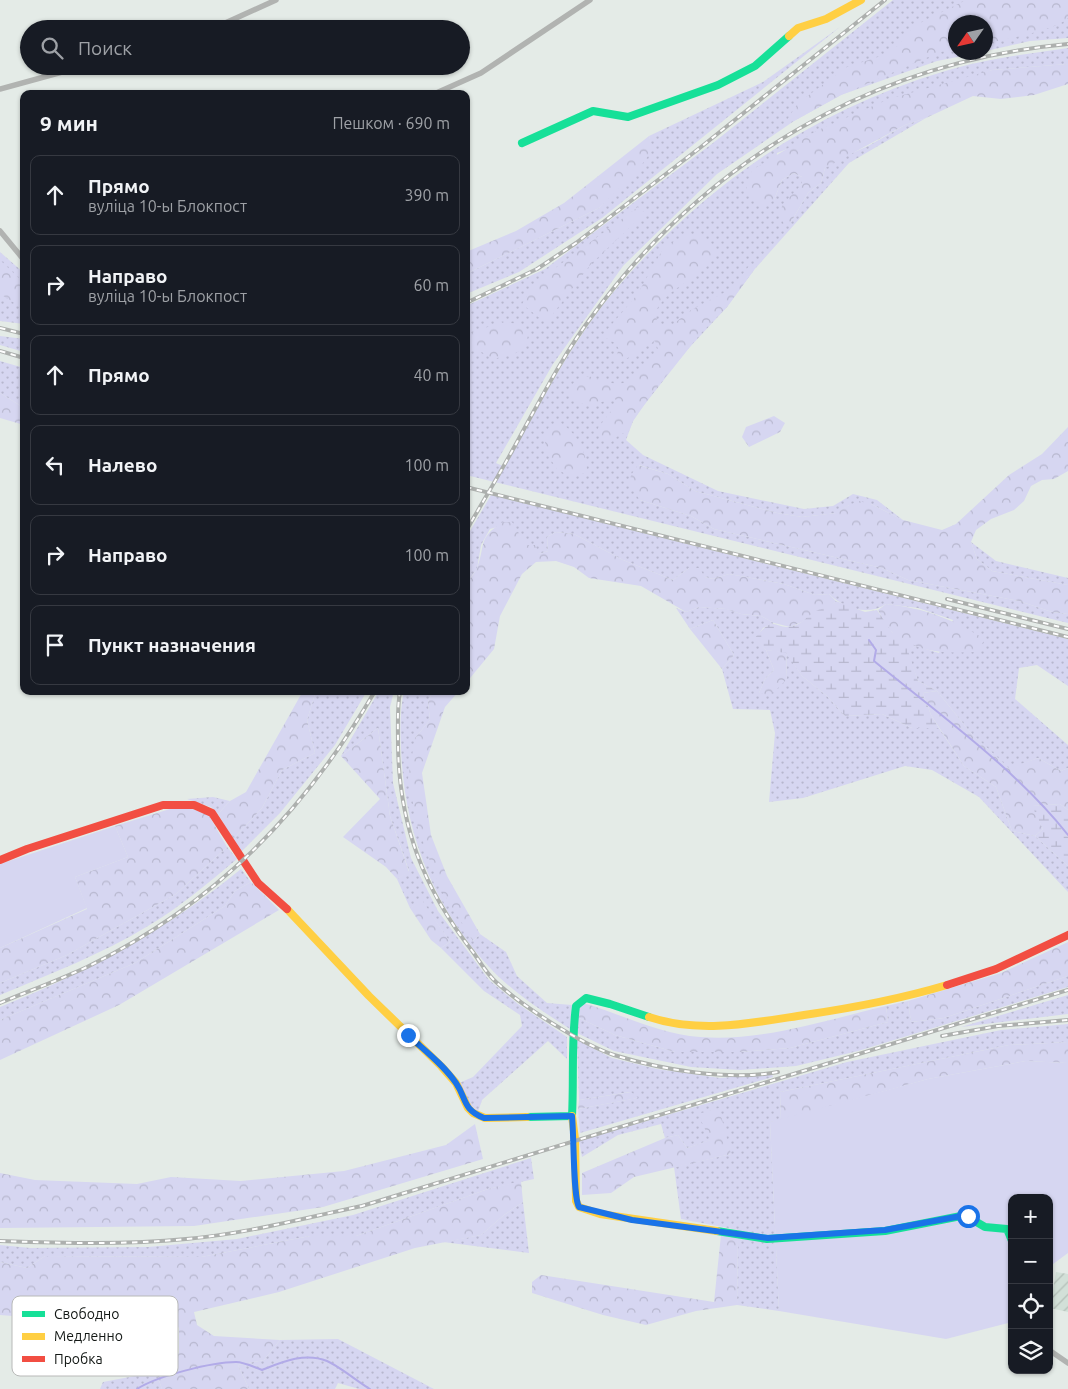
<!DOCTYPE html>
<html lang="ru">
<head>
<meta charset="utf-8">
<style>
  body { margin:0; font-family:Ubuntu,sans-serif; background:#242831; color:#f1f3f6 }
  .controls { position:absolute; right:15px; bottom:15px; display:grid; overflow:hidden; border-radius:10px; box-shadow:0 1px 4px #0004 }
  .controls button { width:45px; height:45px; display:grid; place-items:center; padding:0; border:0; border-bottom:1px solid #363941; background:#171b24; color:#f1f3f6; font:25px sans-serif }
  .compass { position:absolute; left:948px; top:15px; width:45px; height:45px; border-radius:50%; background:#171b24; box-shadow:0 1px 4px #0004; rotate:236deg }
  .stop { position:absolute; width:15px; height:15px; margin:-11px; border:4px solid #1a73e8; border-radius:50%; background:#fff }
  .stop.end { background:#1a73e8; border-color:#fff; box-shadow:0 1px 5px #0008 }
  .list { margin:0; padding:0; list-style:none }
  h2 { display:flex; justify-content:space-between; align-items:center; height:65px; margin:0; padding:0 20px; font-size:21px }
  h2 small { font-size:16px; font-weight:400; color:#9ea1a6 }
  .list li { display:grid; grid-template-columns:32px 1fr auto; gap:15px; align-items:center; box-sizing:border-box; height:80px; margin:0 10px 10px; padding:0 10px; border:1px solid #363941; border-radius:10px }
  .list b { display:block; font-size:19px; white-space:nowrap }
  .list p { margin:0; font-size:16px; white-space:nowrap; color:#9ea1a6 }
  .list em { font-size:16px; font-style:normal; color:#9ea1a6 }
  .icon { flex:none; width:28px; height:28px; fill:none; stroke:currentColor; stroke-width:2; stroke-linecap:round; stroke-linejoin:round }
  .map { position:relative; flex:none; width:1068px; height:1389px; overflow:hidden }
  .search { position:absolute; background:#171b24; box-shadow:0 1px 4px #0004; left:20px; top:20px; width:450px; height:55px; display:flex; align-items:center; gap:12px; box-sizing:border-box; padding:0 18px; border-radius:28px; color:#9ea1a6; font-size:19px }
  .panel { position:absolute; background:#171b24; box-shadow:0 1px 4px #0004; left:20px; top:90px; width:450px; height:605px; border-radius:10px }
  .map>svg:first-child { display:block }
</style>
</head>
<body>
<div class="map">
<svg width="1068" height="1389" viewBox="0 0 1068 1389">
  <defs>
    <pattern id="industrial-furrows" width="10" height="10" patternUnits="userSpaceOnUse" patternTransform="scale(1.25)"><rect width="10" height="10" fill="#d2e0d8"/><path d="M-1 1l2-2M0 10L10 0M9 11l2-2" fill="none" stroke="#b3bfb8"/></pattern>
    <pattern id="grass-dots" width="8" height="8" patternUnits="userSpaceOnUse" patternTransform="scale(1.25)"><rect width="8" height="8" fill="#d6d6f1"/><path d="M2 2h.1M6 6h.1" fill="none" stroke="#b7b7ce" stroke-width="1.8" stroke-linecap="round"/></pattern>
    <pattern id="forest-crowns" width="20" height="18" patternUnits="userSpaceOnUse" patternTransform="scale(1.25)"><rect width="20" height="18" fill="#d6d6f1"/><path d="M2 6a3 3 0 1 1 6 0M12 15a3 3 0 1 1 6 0" fill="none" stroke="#b7b7ce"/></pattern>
    <pattern id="wetland-marsh" width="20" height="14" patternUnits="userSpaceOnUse" patternTransform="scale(1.25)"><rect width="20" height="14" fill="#d6d6f1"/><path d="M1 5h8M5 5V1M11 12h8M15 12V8" fill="none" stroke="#b7b7ce"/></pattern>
  </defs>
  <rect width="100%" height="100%" fill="#e4ebe7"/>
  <path fill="url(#industrial-furrows)" d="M1056,1272L1068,1274V1312L1050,1308Z"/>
  <g fill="url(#grass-dots)">
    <path d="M893,0H1068V38L1030,41L986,51V22H956V52L978,53L937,61L841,95L794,121L717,174L623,266L553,364L496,463L505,467C538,408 569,346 612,294C700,188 810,112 942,72C983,59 1026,54 1068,48V64L992,70L777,153L774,200L782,180L794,173L802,177V184L794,194L791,222L808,193L821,183L825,168L832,162L868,146L905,125L926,118L849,163L754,270L727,307L689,348L641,409L633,421L626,440L643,455L718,491L804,509L833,506L853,494L877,500L903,520L871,504L849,505L837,513L802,517L777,513L695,491L668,474L639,465L640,500L691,516L714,529L882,568L908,580L1019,601L1052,612L1068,614V623L466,475V306L545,269L713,143Z"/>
    <path d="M840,27L602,218L519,272L466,294V274L599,208L652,149L649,136L763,82Z"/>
    <path d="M0,252L24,273V324L0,321Z"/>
    <path d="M0,336L24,339V352L0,345Z"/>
    <path d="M0,361L24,368V408L0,393Z"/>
    <path d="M491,495L1068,639V686L1037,665L1019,668L1015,699L1068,745V768L1061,771L1038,758L1009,769L970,732L937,691L918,681L907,651L916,646L939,653L953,620L918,608L886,604C869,616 844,609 829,594L815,595L784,584L729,574L713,579L705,577L689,568L673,580L623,560L574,534L556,532L547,537L548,551L539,554L526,546L512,523L490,529L481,545L477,569L468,581L466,589V538Z"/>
    <path d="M971,542L996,561L1068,578V585L992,571L977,559Z"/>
    <path d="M699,607L727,609L741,614L761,616L774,623L763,628L756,638L766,650L774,670L765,679L759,693L787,679L786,652L802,676L827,696L845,716L882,714L912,728H939L964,766L996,787L1012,831L1035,836L1068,866V892L979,797L932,770L905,766L803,798L769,802L775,733L770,710L733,709L722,669L734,655L713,620L690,629L676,608L686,612Z"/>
    <path d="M316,691H367L335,745L280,813L241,852L233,839L262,808L282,770L315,753L307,720Z"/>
    <path d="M379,691H394L390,707L393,783L411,858L438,911L489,980L518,1004L567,1037V1059L548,1041L482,1100L478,1112L467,1102L459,1083L473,1077L522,1026L520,1015L484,991L441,948L450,942L422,901L410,908L397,879L409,871L390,816L378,728L341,756Z"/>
    <path d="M404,691H433L428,702L430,720L415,738L418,828L473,941L480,934L506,952L517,976L547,1003L572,1005L570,1029C542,1011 514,993 491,969C433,907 404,832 401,748C400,728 400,711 404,691Z"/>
    <path d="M213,797L230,801L218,814L211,807L187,799Z"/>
    <path d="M227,847L237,859C208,883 180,907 148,926C102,954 50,974 0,995V983L67,955L176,894Z"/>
    <path d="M241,869L251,882L235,891L225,906L135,963L0,1020V1007C88,972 168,929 241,869Z"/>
    <path d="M1068,976V987L858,1051L796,1066L740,1070L691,1067L614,1051L577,1033V1017L615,1035L675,1052H740L790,1048L888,1022L886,1006L908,1001L911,1022L944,1018Z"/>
    <path d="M1068,995V1014L961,1027Z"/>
    <path d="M1068,1024V1042L1009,1045L780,1092L781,1120L770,1122L779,1311L737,1305L738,1230L681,1219L674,1167L731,1154L711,1140L687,1148L678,1135L665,1138L661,1124L618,1135L582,1157L579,1141L847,1062L1001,1030Z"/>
    <path d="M577,1040L612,1058L657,1069L720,1078L772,1074L773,1077L580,1133L578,1109L637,1098L630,1092L579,1100Z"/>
    <path d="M531,1158L534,1179L488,1189L356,1236H310L201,1257L45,1256L27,1268L0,1262V1245L30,1248L148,1247L237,1239L353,1215Z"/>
    <path d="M523,1202L529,1253L443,1242L481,1235L504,1215Z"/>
    <path d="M338,1339L434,1389H359L338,1383L335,1389H249L238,1365L264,1360L280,1340Z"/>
    <path d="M156,1372L162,1389H100L103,1382Z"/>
  </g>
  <g fill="url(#forest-crowns)">
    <path d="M966,0H1068V18C1056,30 1004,40 986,43V22H956L955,49L940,52L841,95L794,121L787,120L798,103L847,67L884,55L899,45L906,35L916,25Z"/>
    <path d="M1068,64V84L1034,95L1001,99L973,96L926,118L905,125L825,168L821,183L808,193L791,222L784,224L779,214L783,204L802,184V177L794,173L782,180L774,200L763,207L751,199L746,186L752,170L816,131L889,99L992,70Z"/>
    <path d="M649,136L653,149L638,170L599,208L466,274V252L516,231L564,203Z"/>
    <path d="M638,207L645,213L591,264L546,323L522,304L535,283Z"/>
    <path d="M685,236H702L713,245L715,257C698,281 664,288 655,314L659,325L671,326L691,310L731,289L749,266L754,270L727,307L702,332L654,391L633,421L629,431L619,435L610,443L599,435L598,428L618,402L614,398L592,405L576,403L568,391C585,361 601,388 623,383C638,380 649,361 658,349L655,341L618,364L615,359L619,349L615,343L606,338V331L637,295L664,247Z"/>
    <path d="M0,260L24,283V309L0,294Z"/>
    <path d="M501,322L521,324L528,334L526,347L514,354L493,359L480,351L466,348V335Z"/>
    <path d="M0,393L24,408V425L0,418Z"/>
    <path d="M774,416L785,423L780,432L749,447L742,437L746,427Z"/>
    <path d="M558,421C576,432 587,451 587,472L572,478L557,469L547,454L544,436L549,427Z"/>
    <path d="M1068,427V471L1054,479L1042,480L1031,486L1024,501L1014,510L991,519L976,530L971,542L977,559L992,571L1068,585V614L1052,612L1019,601L908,580L882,568L714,529L691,516L640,500L629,485L631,475L638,465L668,474L695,491L777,513L802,517L836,513L849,505L859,501L871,504L903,520L942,530L956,524L1009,475L1042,454Z"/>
    <path d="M503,522H512L526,545H535L539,554L548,551L547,537L556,532L574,534L623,560L673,580L689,568H699L705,577L713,579L729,574L784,584L815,595L829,594L836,601L830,608L817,611L802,622L790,627L774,623L761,616L741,614L726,609L699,607L686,612L641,586L589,578L574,567L556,561L536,562L522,574L500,616L494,649L466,683L468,581C471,577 475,573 477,568C486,545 477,538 503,522Z"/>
    <path d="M886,604C928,609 949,618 985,639L977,652C948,653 916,654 892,632C886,627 882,617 878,610Z"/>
    <path d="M713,620L734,655L722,669L690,629Z"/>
    <path d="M766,650L786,652L787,679L770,696L759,693L765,679L774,670Z"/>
    <path d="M303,691H316L307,720L315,753L282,770L262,808L233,839L218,814L230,801L246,792Z"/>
    <path d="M433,691H459L445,707L422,773L431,835L447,876L480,934L473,941L439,886L418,828L408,779L415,738L430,720L428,702Z"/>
    <path d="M937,691L970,732L1009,768L1038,758L1061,771L1068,768V810L1060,804L1033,806L1043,829L1035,836L1012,831L996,787L964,766L931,715L923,693Z"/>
    <path d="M378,728L390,816L409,872L397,879L386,867L343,837L380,799L341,756Z"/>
    <path d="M173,808L193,809L208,814L227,847L176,894L67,955L0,983V948L87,909L75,877L128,857L115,826Z"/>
    <path d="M251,882L279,910L119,1005L0,1060V1020L135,963L225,906L235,891Z"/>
    <path d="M422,900L450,942L441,948L431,940L410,908Z"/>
    <path d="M1068,942V976L944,1018L911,1022L908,1001L1001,973Z"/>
    <path d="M583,1003C621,1014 659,1034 700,1037C761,1042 826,1020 886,1006L888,1022L790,1048L740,1052H675L615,1035L577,1017V1009Z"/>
    <path d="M1068,1042V1063L1026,1061L928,1079L781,1120L780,1092L1009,1045Z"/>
    <path d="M631,1092L638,1098L578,1109L579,1100Z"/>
    <path d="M719,1108L731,1154L634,1177L611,1193L582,1195V1173L665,1138L678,1135L687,1148L710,1140L698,1114Z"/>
    <path d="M475,1124L483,1159L323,1207L194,1226L0,1228V1173L35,1180L137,1184L171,1177L241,1181L344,1171L446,1145Z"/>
    <path d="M521,1181L523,1202L504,1215L481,1235L415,1248L279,1292L194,1312L197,1325L214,1336L280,1340L264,1360L238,1365L249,1389H162L156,1372L179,1353V1328L168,1313L51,1319L0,1315V1262L27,1268L45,1256L201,1257L310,1236H356L488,1189Z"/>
    <path d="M721,1235L738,1238L737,1305L696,1311L646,1325L603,1315L532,1293V1282L541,1275L714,1302Z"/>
  </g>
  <g fill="url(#wetland-marsh)">
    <path d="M836,601L865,612L877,610L892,632L916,646L908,651L918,681L937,691L923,693L931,715L939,728H912L882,714L845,716L827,696L802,676L786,653L766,650L755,638C776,612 775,631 793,626C802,624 807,616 816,611C824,607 829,609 836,601Z"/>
    <path d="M1060,804L1068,810V866L1035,836L1043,829L1032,806Z"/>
  </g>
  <g fill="#d6d6f1">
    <path d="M115,826L128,857L75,877L87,908L0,948V864Z"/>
    <path d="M1026,1061L1068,1063V1253L1049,1267V1198H1012V1322L946,1339L779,1311L770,1122L928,1079Z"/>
  </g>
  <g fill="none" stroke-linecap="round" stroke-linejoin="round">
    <g stroke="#b2abe8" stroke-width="2">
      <path d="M869,640L876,650L874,661C939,714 1016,769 1068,835"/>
      <path d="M137,1389C157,1376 212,1362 236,1362C244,1362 254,1367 262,1370C282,1362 305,1352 327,1361C339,1366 358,1382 370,1389"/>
    </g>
    <g stroke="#b1b3b1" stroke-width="5.5">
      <path d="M212,29L276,0"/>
      <path d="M0,89L84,66"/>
      <path d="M434,94L481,73L590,0"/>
      <path d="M0,231L24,260"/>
      <path d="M1049,1350L1068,1363"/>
    </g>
    <g stroke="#16e098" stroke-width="8">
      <path d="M522,143L593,111L628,117L718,85L755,66L789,36"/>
      <path d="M527,1117L572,1116C574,1079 571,1043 576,1006L586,998L610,1004L649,1017"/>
      <path d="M717,1231L767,1239L885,1231L961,1216L968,1217L985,1227L1007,1229L1012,1241"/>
    </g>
    <g stroke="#ffcf43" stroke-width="8">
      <path d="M789,36L798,28L826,19L861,0"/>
      <path d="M287,909L369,996L441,1066L456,1083L468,1108L473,1113L485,1118L527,1117"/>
      <path d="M649,1017C700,1034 752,1023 804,1015C852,1008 900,999 947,985"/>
      <path d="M572,1116L575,1139L576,1201L579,1207L600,1214L717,1231"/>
    </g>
    <g stroke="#f24e42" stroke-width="8">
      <path d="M0,860L27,849L163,805H194L212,813L258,883L287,909"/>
      <path d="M947,985L996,969L1068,935"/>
    </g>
    <defs>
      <g id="rail">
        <path d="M466,303L537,269L576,243L701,147L885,0"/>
        <path d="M0,328L24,334"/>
        <path d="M0,351L24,358"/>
        <path d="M466,487L1068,637"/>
        <path d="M466,531C485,498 505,465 523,431C544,393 564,354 590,319C705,160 873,62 1068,44"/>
        <path d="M947,599L1068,629"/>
        <path d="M400,691C397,709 398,726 398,744C399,825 423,888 473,952C480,962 487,974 496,982C522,1006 581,1044 614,1055C663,1070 728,1081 778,1072"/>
        <path d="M0,1003C29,991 59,980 87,967C215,904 304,813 375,691"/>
        <path d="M942,1036L998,1026L1068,1020"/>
        <path d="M0,1241C61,1243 125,1245 186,1239C245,1234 304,1218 362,1206L1068,990"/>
      </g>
    </defs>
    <use href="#rail" stroke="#adb0ae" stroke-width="4"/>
    <use href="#rail" stroke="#fff" stroke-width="2" stroke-dasharray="5.5" stroke-linecap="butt"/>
  </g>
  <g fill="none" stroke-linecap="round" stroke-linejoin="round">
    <path stroke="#1a73e8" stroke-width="6" d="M408,1035C424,1050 443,1064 456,1083C467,1099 462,1109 484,1118L572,1116C574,1135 573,1197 579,1207L632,1220L768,1238L885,1230L961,1216H968"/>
  </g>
  <rect x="12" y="1296" width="166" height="80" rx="8" fill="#fff" stroke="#b8b9b8" stroke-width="1"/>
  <rect x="22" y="1311" width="23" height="6" fill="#16e098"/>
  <rect x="22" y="1333" width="23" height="7" fill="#ffcf43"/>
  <rect x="22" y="1356" width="23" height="6" fill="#f24e42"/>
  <g font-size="14" fill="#121714">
    <text x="54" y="1319">Свободно</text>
    <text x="54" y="1341">Медленно</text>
    <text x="54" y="1364">Пробка</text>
  </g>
</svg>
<div class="controls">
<button>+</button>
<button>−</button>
<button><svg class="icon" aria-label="locate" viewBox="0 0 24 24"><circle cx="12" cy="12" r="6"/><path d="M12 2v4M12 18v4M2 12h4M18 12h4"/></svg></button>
<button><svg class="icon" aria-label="layers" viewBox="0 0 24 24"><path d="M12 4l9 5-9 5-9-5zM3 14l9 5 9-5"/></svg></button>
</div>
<svg class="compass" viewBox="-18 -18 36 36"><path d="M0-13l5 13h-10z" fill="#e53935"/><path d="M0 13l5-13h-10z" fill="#9ea1a6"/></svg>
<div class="stop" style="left:968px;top:1216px"></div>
<div class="stop end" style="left:408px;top:1035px"></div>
<div class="search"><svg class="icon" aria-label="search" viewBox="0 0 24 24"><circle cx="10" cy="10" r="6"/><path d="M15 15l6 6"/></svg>Поиск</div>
<section class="panel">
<h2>9 мин<small>Пешком · 690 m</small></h2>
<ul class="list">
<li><svg class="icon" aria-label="ahead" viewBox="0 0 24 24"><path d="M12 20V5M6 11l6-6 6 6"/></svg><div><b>Прямо</b><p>вуліца 10-ы Блокпост</p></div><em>390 m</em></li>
<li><svg class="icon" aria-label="right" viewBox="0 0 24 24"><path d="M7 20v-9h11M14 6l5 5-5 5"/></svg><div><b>Направо</b><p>вуліца 10-ы Блокпост</p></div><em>60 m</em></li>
<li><svg class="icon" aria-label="ahead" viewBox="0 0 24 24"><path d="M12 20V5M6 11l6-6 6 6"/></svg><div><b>Прямо</b></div><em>40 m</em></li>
<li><svg class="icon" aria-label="left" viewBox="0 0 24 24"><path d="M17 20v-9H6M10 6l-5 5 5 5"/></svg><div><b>Налево</b></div><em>100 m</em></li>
<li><svg class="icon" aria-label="right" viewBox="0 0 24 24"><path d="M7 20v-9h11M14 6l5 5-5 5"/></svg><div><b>Направо</b></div><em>100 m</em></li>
<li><svg class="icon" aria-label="arrive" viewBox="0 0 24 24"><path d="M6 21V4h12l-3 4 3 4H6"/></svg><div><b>Пункт назначения</b></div></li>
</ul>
</section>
</div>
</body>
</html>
